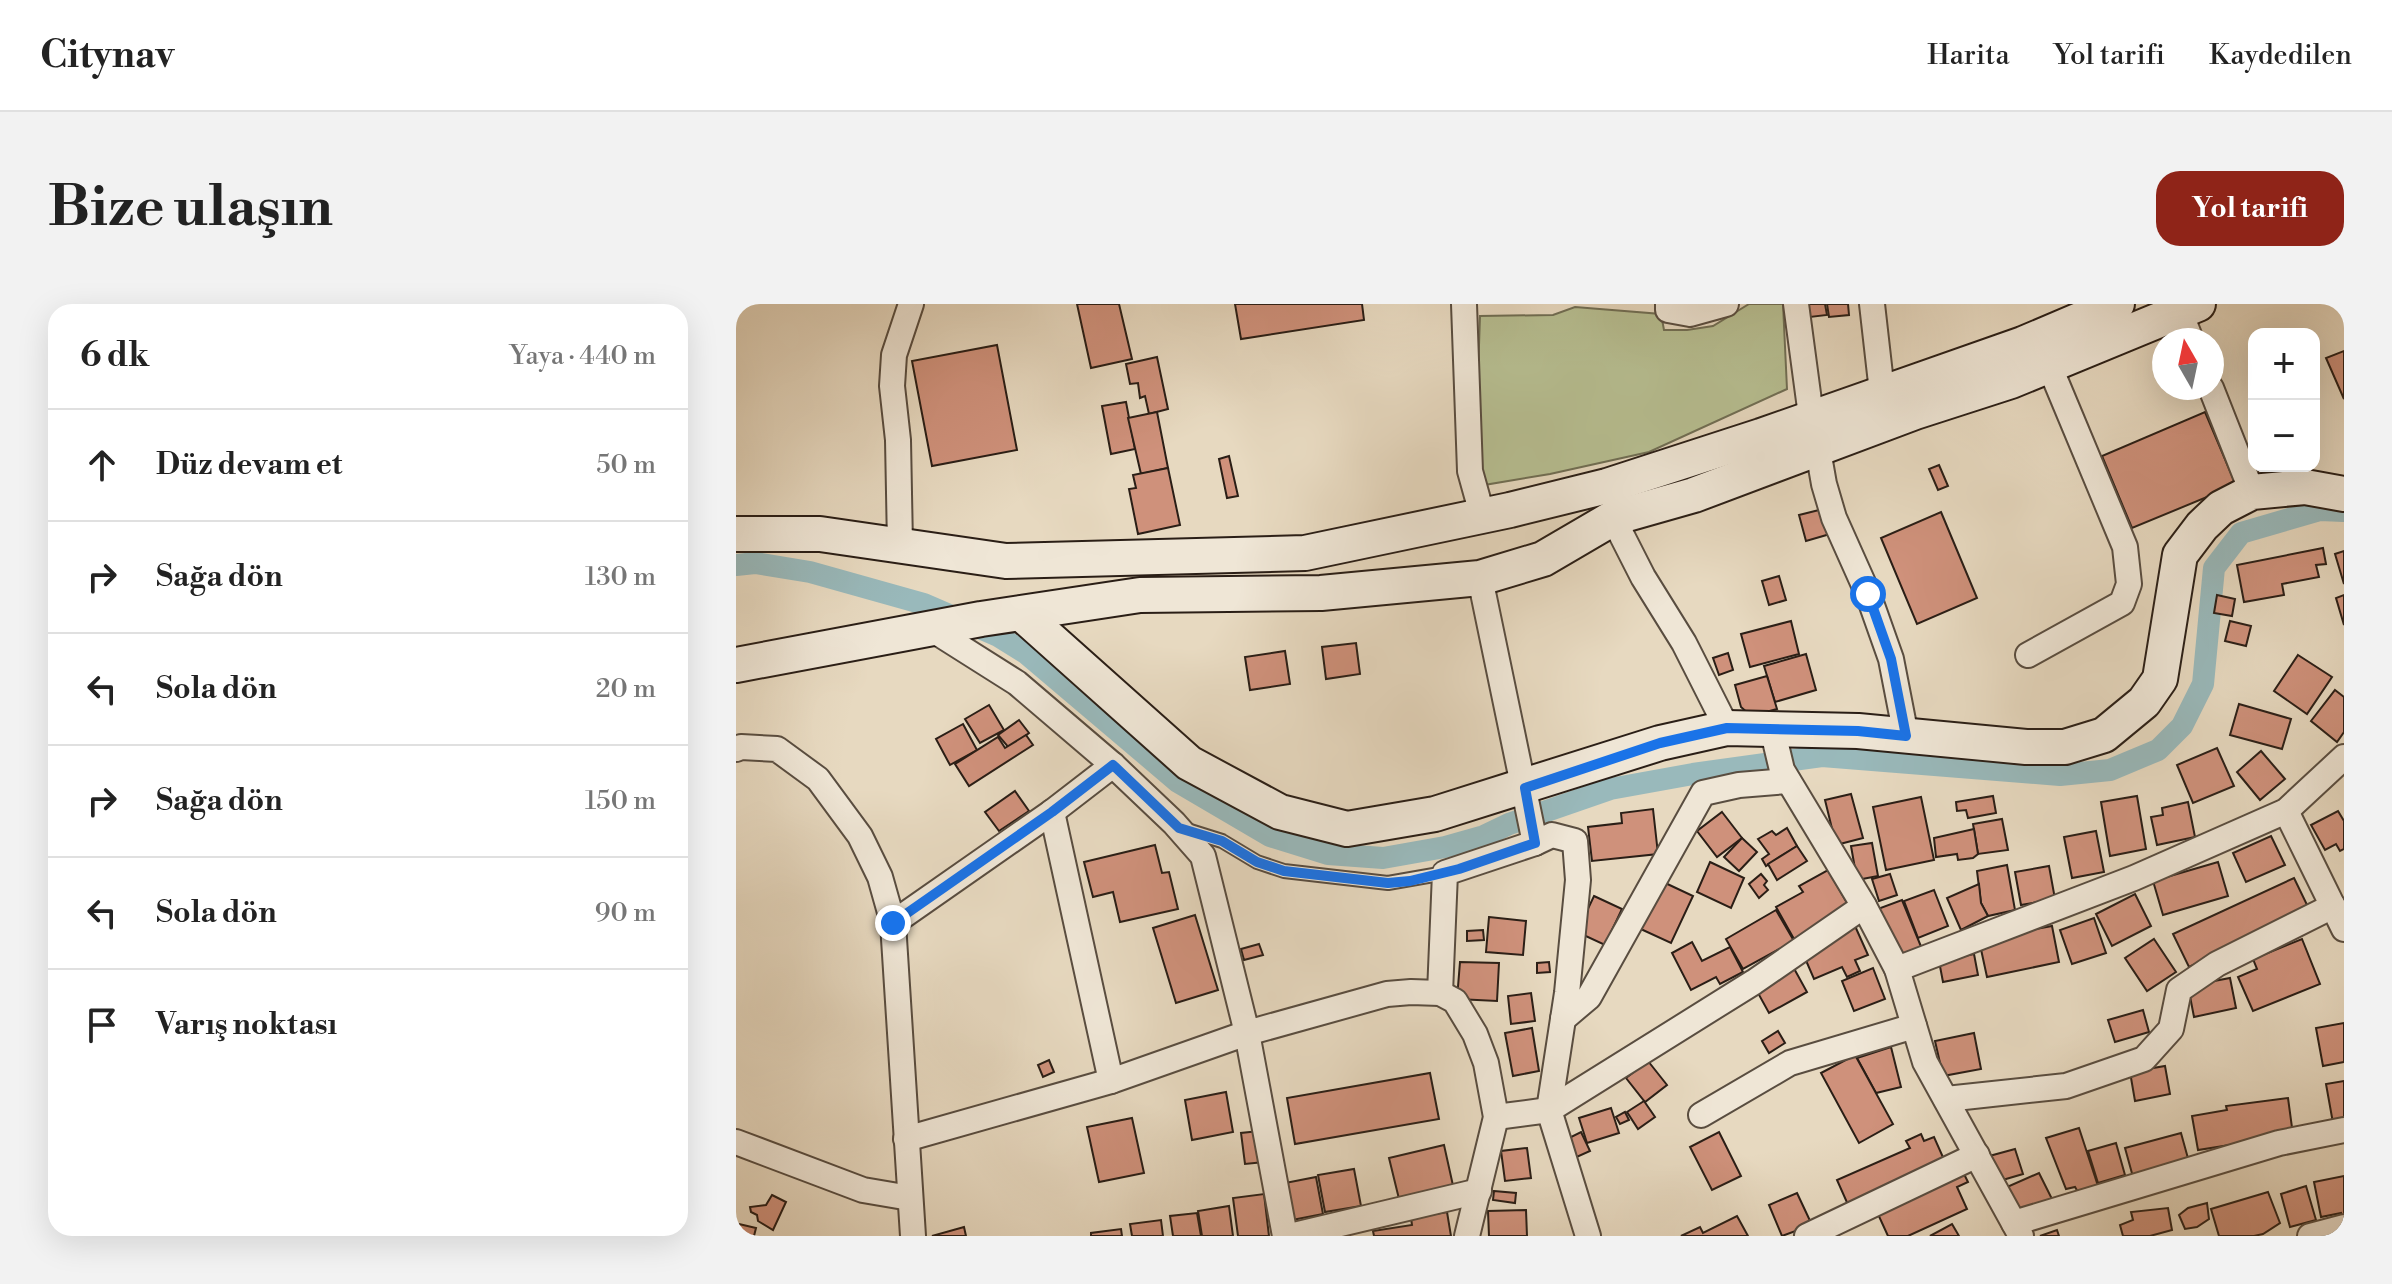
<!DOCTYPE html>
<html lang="tr">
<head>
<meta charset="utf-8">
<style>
  body { margin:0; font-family:"Libre Bodoni",serif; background:#f2f2f2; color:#222 }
  .controls { position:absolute; right:24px; top:24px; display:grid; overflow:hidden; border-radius:16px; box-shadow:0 8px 32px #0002 }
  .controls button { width:72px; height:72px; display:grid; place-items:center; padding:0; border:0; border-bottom:2px solid #e0e0e0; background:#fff; color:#222; font:40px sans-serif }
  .compass { position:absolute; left:1416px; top:24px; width:72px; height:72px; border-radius:50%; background:#fff; box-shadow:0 8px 32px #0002; rotate:351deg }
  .stop { position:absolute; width:24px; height:24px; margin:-18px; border:6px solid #1a73e8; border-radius:50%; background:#fff }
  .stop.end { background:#1a73e8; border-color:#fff; box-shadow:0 2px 8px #0008 }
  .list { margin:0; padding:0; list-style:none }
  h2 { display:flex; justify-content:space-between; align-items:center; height:104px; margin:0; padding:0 32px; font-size:34px }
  h2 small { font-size:26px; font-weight:400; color:#767676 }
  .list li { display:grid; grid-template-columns:52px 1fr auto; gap:24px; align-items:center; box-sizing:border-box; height:112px; padding:0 32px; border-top:2px solid #e0e0e0 }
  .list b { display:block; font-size:30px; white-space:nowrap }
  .list em { font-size:26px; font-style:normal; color:#767676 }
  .icon { flex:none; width:44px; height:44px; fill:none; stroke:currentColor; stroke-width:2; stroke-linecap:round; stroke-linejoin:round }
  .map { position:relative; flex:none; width:1608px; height:932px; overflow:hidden; border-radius:24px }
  header { display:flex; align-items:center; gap:48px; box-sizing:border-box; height:112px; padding:0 40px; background:#fff; border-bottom:2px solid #e0e0e0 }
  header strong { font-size:38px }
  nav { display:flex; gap:44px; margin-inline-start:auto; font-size:28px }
  .intro { display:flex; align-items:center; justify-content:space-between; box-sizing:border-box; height:192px; padding:0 48px }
  h1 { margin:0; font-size:56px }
  .button { padding:20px 36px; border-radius:24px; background:#8f2418; color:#fff; font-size:28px; font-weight:700 }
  main { display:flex; gap:48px; padding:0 48px }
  aside { flex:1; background:#fff; border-radius:24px; box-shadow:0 8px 32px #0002 }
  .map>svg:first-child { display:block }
</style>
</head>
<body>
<header>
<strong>Citynav</strong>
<nav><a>Harita</a><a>Yol tarifi</a><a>Kaydedilen</a></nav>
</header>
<div class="intro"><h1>Bize ulaşın</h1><a class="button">Yol tarifi</a></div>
<main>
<aside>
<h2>6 dk<small>Yaya · 440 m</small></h2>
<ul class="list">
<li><svg class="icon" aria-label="ahead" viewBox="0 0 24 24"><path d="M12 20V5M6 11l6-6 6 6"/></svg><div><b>Düz devam et</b></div><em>50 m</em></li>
<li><svg class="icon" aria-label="right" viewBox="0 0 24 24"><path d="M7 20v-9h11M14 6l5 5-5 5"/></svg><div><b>Sağa dön</b></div><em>130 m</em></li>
<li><svg class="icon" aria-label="left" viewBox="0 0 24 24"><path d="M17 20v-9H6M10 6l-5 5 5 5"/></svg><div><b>Sola dön</b></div><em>20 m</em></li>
<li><svg class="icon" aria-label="right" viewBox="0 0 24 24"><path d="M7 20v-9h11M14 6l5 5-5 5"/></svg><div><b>Sağa dön</b></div><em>150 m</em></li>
<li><svg class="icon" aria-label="left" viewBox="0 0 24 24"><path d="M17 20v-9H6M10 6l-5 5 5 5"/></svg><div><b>Sola dön</b></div><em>90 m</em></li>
<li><svg class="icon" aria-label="arrive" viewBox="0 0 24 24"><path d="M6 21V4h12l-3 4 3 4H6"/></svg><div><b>Varış noktası</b></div></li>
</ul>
</aside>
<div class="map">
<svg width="1608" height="932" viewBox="0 0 1608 932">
  <rect width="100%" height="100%" fill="#e7d9c0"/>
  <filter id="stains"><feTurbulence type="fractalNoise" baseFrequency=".0025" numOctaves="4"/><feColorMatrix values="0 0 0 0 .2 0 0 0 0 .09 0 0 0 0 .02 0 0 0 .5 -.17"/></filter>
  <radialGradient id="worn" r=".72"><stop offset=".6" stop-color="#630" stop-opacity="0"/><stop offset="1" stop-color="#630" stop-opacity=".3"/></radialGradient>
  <path fill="#b7bf92" stroke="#706e54" stroke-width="2" d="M1013,0H1047L1051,85L913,148L814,170L748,181L740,130L744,12L817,11L839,3L925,10L928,26H951L977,22Z"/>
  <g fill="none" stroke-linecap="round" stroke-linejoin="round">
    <path stroke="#99b9bb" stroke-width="22" d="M0,261L19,259L74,268L188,300L262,332L291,350L442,478L534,532L592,550L647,554L709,543L748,532L773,520L874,485L957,470L1086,452L1324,471L1374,466L1422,446L1446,422L1467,380L1478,264L1505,229L1584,206L1608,207"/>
  </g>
  <g fill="#cf917b" stroke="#2a1e16" stroke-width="2">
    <path d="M341,0H383L396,55L355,64Z"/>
    <path d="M499,0H626L628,16L505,35Z"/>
    <path d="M1071,0H1089L1091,11L1074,13Z"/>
    <path d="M1091,0H1112L1113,11L1093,13Z"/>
    <path d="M261,41L281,146L196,162L176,57Z"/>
    <path d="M1608,47V95L1590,54Z"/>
    <path d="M421,53L432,105L413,110L409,92L404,94L402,79L394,80L390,60Z"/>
    <path d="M390,98L399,145L375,150L366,102Z"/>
    <path d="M421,108L432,164L405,170L392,114Z"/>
    <path d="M1469,108L1500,181L1396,224L1366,152Z"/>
    <path d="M493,152L502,192L491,194L483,155Z"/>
    <path d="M1203,161L1212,182L1202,186L1193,165Z"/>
    <path d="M432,164L444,221L402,230L393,185L400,184L397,171Z"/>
    <path d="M1087,205L1094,230L1070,237L1063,211Z"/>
    <path d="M1205,208L1241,294L1181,320L1145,234Z"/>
    <path d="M1587,244L1590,260L1580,261L1583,273L1546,280L1548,291L1508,298L1501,261Z"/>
    <path d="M1608,247V280L1599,250Z"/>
    <path d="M1043,272L1050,296L1033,301L1026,277Z"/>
    <path d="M1481,291L1499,295L1496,312L1478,309Z"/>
    <path d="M1608,291V321L1600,294Z"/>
    <path d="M1055,317L1063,350L1014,363L1005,330Z"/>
    <path d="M1494,317L1515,322L1510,342L1489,337Z"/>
    <path d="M620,339L624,370L590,375L586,343Z"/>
    <path d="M549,347L554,380L514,386L509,353Z"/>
    <path d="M992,349L997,366L983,371L977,354Z"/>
    <path d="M1070,350L1080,386L1039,398L1028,362Z"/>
    <path d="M1562,351L1596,373L1571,410L1538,387Z"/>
    <path d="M1031,372L1041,405L1015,412L1005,403L999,381Z"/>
    <path d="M1599,386L1608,393V428L1601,438L1575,417Z"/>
    <path d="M1503,400L1555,415L1546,445L1494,431Z"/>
    <path d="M253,401L268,426L244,439L229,415Z"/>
    <path d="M283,416L293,429L273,444L262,431Z"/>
    <path d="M227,420L241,446L214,461L200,435Z"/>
    <path d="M290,431L297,441L233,482L219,460L262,433L269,444Z"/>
    <path d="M1481,444L1498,482L1457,499L1441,461Z"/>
    <path d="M1525,447L1549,475L1524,496L1501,468Z"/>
    <path d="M279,487L293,507L263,527L249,508Z"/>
    <path d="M1115,490L1127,534L1100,541L1089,496Z"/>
    <path d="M1257,492L1260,509L1232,514L1230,506L1221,507L1220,498Z"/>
    <path d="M1401,492L1410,545L1374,552L1365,498Z"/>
    <path d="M1185,493L1198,556L1150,566L1137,503Z"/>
    <path d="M1452,498L1459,533L1421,541L1415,513L1427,511L1426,504Z"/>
    <path d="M917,505L922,550L856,557L852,523L886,519L885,509Z"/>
    <path d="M1602,507L1608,517V545L1604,547L1600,540L1589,546L1575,521Z"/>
    <path d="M986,508L1006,534L981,553L961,527Z"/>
    <path d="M1266,515L1272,546L1242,550L1237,520Z"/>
    <path d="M1051,524L1061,542L1030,562L1026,555L1033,550L1022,535L1036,527L1040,531Z"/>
    <path d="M1238,525L1242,550L1237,554L1222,556L1221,550L1200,553L1198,534Z"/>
    <path d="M1360,527L1368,568L1336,574L1328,533Z"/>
    <path d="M1535,532L1549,561L1510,578L1497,549Z"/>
    <path d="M1006,534L1021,548L1003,567L988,553Z"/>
    <path d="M1136,539L1142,572L1121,576L1115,542Z"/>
    <path d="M419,541L426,569L433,568L442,605L384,618L377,588L357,593L348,558Z"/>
    <path d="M1061,542L1071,557L1041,576L1032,560Z"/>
    <path d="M974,558L1008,574L995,604L961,588Z"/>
    <path d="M1482,558L1492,592L1427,611L1417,577Z"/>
    <path d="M1271,561L1279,606L1252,612L1245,599L1241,567Z"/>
    <path d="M1313,562L1319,595L1285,601L1279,568Z"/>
    <path d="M1092,566L1114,604L1058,635L1040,603L1067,588L1063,582Z"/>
    <path d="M1025,570L1031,577L1028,581L1032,586L1023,594L1013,580Z"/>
    <path d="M1154,570L1161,591L1143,597L1136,575Z"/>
    <path d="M1558,574L1574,607L1453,663L1437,630Z"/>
    <path d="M925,577L957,592L935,639L896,621Z"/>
    <path d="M1243,580L1245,599L1252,612L1225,626L1211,594Z"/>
    <path d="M1198,586L1212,622L1182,634L1168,597Z"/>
    <path d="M1399,590L1415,622L1376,642L1360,610Z"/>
    <path d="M858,592L886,605L869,641L841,628Z"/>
    <path d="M1166,596L1186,645L1159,655L1139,606Z"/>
    <path d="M1040,606L1058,637L1007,665L990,635Z"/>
    <path d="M459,611L482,686L440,699L417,624Z"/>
    <path d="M753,613L790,617L787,651L750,648Z"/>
    <path d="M1358,614L1370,649L1336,660L1324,626Z"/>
    <path d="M1119,622L1132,651L1119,656L1124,667L1111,673L1106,663L1078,675L1065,645Z"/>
    <path d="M1316,622L1323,658L1251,673L1243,636Z"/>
    <path d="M747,626L748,636L731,637V627Z"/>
    <path d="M1418,635L1440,668L1411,687L1389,654Z"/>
    <path d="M1566,635L1584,680L1517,707L1502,673L1521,665L1517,655Z"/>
    <path d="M956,638L966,657L994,643L1007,668L984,680L980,673L955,686L936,649Z"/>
    <path d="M523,640L527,651L508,656L505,645Z"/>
    <path d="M1238,650L1242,671L1207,678L1203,657Z"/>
    <path d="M724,658L763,659L761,697L721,695Z"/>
    <path d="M813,658L814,668L801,669V659Z"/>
    <path d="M1055,659L1071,688L1033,709L1017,680Z"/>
    <path d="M1137,664L1149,695L1118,707L1106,677Z"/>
    <path d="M1494,674L1500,704L1458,713L1452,682Z"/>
    <path d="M795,689L799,717L775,720L772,692Z"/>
    <path d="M1407,706L1413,728L1379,738L1372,716Z"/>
    <path d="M1608,719V758L1587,762L1580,724Z"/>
    <path d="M796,724L803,767L777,772L769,729Z"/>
    <path d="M1042,727L1049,739L1033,749L1026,737Z"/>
    <path d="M1238,729L1245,765L1207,772L1199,737Z"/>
    <path d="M1155,743L1165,783L1140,789L1121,754Z"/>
    <path d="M1119,751L1157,820L1123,839L1085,769Z"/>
    <path d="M313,756L318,768L307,773L302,761Z"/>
    <path d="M912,757L931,781L909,798L890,774Z"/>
    <path d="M1429,762L1434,790L1399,797L1394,768Z"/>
    <path d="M694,769L703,815L559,840L551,794Z"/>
    <path d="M1608,777V817L1597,819L1590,780Z"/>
    <path d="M490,788L497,828L456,836L449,796Z"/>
    <path d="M1552,794L1557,831L1462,846L1456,812L1491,806L1490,802Z"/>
    <path d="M908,797L919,813L902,825L891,808Z"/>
    <path d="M875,804L883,829L851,839L843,814Z"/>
    <path d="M889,808L893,816L884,820L880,813Z"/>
    <path d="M396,814L408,869L363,878L351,823Z"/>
    <path d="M1343,824L1362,882L1342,888L1339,883L1330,885L1310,834Z"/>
    <path d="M523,827L528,858L509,860L505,829Z"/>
    <path d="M845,828L854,847L834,856L825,838Z"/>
    <path d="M983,828L1005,872L976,886L954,843Z"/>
    <path d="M1445,829L1453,858L1397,873L1389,844Z"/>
    <path d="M1185,830L1188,837L1198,833L1210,860L1113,903L1101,876L1174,844L1170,837Z"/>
    <path d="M1380,839L1389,871L1362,879L1352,847Z"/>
    <path d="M708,841L718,886L664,899L653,854Z"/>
    <path d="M791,844L795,874L769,877L765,847Z"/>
    <path d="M1279,845L1287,870L1253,880L1246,854Z"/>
    <path d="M618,865L625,902L589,908L582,871Z"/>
    <path d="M1227,868L1232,878L1221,883L1231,905L1172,932H1152L1141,908Z"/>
    <path d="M1303,869L1316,895L1283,910L1271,883Z"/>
    <path d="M1608,872V912H1605V909L1585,913L1578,878Z"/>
    <path d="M580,873L587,910L551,917L544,880Z"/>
    <path d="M1570,882L1580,916L1554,923L1545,890Z"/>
    <path d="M758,887L780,889L779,899L757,896Z"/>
    <path d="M1532,888L1544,919L1527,930L1518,932H1483L1475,905Z"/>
    <path d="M1061,889L1076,921L1046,932L1033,901Z"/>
    <path d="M528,890L533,932H502L497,894Z"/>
    <path d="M36,891L50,898L37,926L22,917L21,911L15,908L14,903L30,901Z"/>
    <path d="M1471,899L1473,915L1461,923L1449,925L1443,911L1452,904Z"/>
    <path d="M493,902L497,932H466L462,907Z"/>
    <path d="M1432,904L1436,926L1414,932H1387L1384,921L1397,916L1395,908Z"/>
    <path d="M790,906L791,932H753L752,907Z"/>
    <path d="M711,908L715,932H638L637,927L676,921L675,914Z"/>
    <path d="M461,909L465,932H437L434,912Z"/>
    <path d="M1001,912L1012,932H945L964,923L967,929Z"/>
    <path d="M425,916L427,932H396L394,920Z"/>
    <path d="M3,920L20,924L18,932H0Z"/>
    <path d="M1216,920L1223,932H1194Z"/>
    <path d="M228,923L230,932H196Z"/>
    <path d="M385,925L386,932H355V929Z"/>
    <path d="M1321,926L1323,932H1304Z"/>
  </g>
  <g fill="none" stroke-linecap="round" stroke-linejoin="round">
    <defs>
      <path id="lane" d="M451,526L486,537L521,558L548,567L652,579L709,569"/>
      <g id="street">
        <path d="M728,0L734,167L746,210"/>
        <path d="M932,0V6L954,10L990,0"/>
        <path d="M1060,0L1075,112"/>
        <path d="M1136,0L1146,88"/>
        <path d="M1444,8L1455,36"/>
        <path d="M1475,84L1516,188"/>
        <path d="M1082,146L1088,180L1098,214L1132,290L1155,355L1170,432"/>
        <path d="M877,214L907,273L948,339L991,424"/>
        <path d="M164,241L162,136L156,82L158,51L175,0"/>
        <path d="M744,274L799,539L816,531L839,537L842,576L831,689L813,806L852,932"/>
        <path d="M194,324L281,379L377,461L438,519L467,552L511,729L651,690L675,688L704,689L719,697L739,730L750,759L760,813L731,932"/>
        <path d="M1292,351L1386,299L1393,280L1389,243L1313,61"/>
        <path d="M1036,424L1046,466L1128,602L1161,665L1189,758L1285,932"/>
        <path d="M0,445L5,443L41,445L82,475L124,532L144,573L157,619L177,932"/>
        <path d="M1550,507L1608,625"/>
        <path d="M316,508L375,777"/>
        <path d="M157,619L316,508L377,461"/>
        <path d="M1161,665L1398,574L1550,507L1608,453"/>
        <path d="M704,689L709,569L799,539"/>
        <path d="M827,715L853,693L967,489L1003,481L1052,477"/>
        <path d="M1210,795L1330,782L1408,755L1435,725L1443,686L1481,660L1597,602"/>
        <path d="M965,811L1054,759L1178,722"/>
        <path d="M760,813L813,806L1018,678L1128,602"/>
        <path d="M170,835L375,777L511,729L549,932"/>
        <path d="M0,838L127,886L174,894"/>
        <path d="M1278,919L1543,839L1608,826"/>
        <path d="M554,932L743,887"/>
        <path d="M1071,932L1241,851"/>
        <path d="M1574,932L1608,923"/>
      </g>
      <g id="secondary">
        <path d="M0,230H84L270,257L569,249L774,206L871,182L1025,132L1287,40L1381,0"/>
        <path d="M286,310L453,459L544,508L611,525L699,510L924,439L991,424L1122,427L1290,443H1329L1368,431L1408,398L1424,375L1444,251L1466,222L1485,204L1516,188L1569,183L1608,190"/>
        <path d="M0,361L245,315L404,291L585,289L744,274L807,255L877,214L958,191L1179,108L1275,77L1462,0"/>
      </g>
    </defs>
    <use href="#lane" stroke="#594d40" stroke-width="16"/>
    <use href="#street" stroke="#594d40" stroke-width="28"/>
    <use href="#secondary" stroke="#2a1e16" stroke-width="38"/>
    <use href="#lane" stroke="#efe6d6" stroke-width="12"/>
    <use href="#street" stroke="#efe6d6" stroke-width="24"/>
    <use href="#secondary" stroke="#efe6d6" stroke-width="34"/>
  </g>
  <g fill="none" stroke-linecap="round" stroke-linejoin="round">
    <path stroke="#1a73e8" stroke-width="10" d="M157,619L316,508L377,461L443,524L486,537L521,558L548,567L652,579L674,577L723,565L799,539L789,484L924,439L991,424L1122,427L1170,432L1155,355L1132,290"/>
  </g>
  <rect width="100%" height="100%" filter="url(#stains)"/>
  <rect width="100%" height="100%" fill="url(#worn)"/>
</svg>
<div class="controls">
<button>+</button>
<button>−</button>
</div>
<svg class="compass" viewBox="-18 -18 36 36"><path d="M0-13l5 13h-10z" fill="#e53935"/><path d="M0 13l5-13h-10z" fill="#767676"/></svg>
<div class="stop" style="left:1132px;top:290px"></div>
<div class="stop end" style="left:157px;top:619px"></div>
</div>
</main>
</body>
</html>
